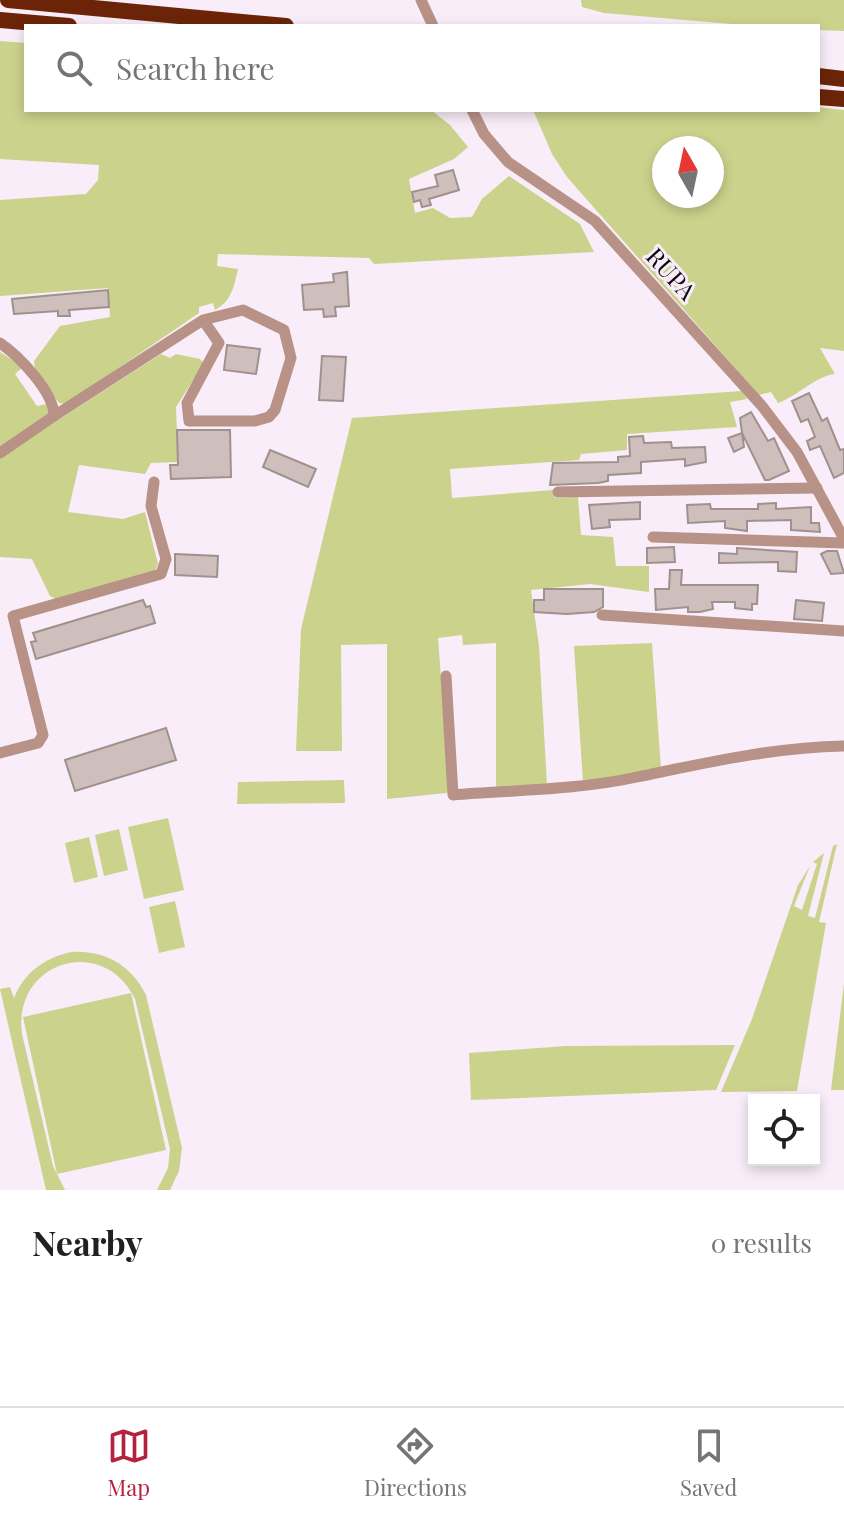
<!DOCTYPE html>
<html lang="en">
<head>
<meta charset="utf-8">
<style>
  body { margin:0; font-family:"Playfair Display",serif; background:#f2f2f2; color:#202124 }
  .controls { position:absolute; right:24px; bottom:24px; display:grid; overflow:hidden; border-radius:0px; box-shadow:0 4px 12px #0003 }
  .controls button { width:72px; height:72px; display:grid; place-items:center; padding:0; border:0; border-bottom:2px solid #e0e0e0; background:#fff; color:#202124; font:40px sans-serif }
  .compass { position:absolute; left:652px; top:136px; width:72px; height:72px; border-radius:50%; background:#fff; box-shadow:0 4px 12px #0003; rotate:351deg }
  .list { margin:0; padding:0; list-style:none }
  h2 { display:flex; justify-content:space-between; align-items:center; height:104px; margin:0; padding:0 32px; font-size:34px }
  h2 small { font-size:26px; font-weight:400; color:#757577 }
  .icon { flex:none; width:44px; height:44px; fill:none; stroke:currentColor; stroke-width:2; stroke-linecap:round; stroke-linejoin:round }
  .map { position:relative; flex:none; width:844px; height:1190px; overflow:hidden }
  .search { position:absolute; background:#fff; box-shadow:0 4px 12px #0003; left:24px; right:24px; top:24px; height:88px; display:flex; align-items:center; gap:20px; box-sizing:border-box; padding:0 28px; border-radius:0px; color:#757577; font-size:30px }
  .sheet { height:216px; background:#fff }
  nav { display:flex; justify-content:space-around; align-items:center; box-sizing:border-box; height:112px; border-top:2px solid #e0e0e0; background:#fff; font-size:22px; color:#757577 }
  nav a { display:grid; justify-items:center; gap:4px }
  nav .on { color:#b5223f }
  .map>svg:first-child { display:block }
</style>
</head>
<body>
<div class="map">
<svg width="844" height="1190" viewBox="0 0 844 1190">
  <rect width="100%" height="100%" fill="#f8edf8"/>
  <g fill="#cbd28c" fill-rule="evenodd">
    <path d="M581,0H844V31L818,30V26H755L604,13L582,7Z"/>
    <path d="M0,41L26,43V110H431L450,125L468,147L454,159L409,179L415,213L433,208L450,218L472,217L482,199L509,176L580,224L594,252L374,264L369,258L218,254L217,266L238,269C234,286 232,301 215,310L213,303L199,307V313L66,404L59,403L35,371L34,361L60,326L110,317L108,288L0,296V200L86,194L98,180L99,165L0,159Z"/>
    <path d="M818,107L844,110V351L820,348L835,374C816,376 799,395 778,403L771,392L759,395L567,177L552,154L533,110ZM664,148H712V196H664Z"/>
    <path d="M0,352L23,367L15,374L37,406L46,404L49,413L0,448Z"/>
    <path d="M161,354L170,358L176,354L200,359L204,363L176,407L178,462L151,463L145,474L79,465L68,512L123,519L145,512L158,564L155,571L56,599L50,596L32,559L0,557V457Z"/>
    <path d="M742,391L747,399L730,402L737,427L627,434V450L581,454L579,460L450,469L452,498L553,490L555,498L578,497L581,535L613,537L616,566H649V592L590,584L531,590L539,646L547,785L496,789V643L463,645L462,635L438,638L449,786L447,793L387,799V644L341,645L342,751H296L301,629L352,418Z"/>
    <path d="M652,643L661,769L583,782L574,646Z"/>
    <path d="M344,780L345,803L237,804L238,782Z"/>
    <path d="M168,818L184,890L144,899L128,827Z"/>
    <path d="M119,829L128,870L104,876L95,835Z"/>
    <path d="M89,837L98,877L74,883L65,843Z"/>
    <path d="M837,844L819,922L826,923L797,1091L721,1092L752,1019L798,885L810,866L794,906L802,910L817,864L813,862L824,853L808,916L815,918L833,846Z"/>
    <path d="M175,901L185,947L159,953L149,907Z"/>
    <path d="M71,952C105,950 131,965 146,995L182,1148L179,1171L170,1190H157L168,1168L170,1149L135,999C103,933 12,962 22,1034L53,1166L65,1190H46L0,989L10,987L14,998C24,973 44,958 71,952Z"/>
    <path d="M844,983V1090H831Z"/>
    <path d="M131,993L166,1150L57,1174L23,1017Z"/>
    <path d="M735,1045L716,1090L471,1100L469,1053L566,1046Z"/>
  </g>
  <g fill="#cfbfbc" stroke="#a0918e" stroke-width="2">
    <path d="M453,170L459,190L429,199L431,205L422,207L420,200L414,202L412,192L438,186L435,175Z"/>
    <path d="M347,272L349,306L335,307L336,316L324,317L323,309L304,310L302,285L334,282L333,274Z"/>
    <path d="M108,290L109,307L69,310L70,316H58V311L14,314L12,299Z"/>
    <path d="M227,345L260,349L256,374L224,370Z"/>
    <path d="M322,356L346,357L343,401L319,400Z"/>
    <path d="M809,393L822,421L827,418L840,450L844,449V473L834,478L820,446L810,450L807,441L815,437L808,419L801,422L792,401Z"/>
    <path d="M751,412L768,441L774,438L789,471L769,480H765L742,433L744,447L734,452L728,438L742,433L740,418Z"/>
    <path d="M177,430H230L231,477L171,479L170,465H178Z"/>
    <path d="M643,436L644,443L671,442L672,448L705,447L706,462L685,466V459L641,462V473L608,475V481L598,483L550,485L553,463L618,462V457L630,456L629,437Z"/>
    <path d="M270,450L316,469L308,487L263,467Z"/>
    <path d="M640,502V519L609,520L610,527L592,529L589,505Z"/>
    <path d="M776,503V509L811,507V523H819L820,532L791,530V520L747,521V531L725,528V521L688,523L687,505L710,504L711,509H758V504Z"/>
    <path d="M674,547L675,562L647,563V548Z"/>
    <path d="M737,548L797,552L796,572L778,571V562L719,563V553L737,554Z"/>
    <path d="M827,551H837L844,573L831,574L821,554Z"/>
    <path d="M175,554L218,556L217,577L175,575Z"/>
    <path d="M670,570H682L681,585H758L757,604H752V610L735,608V602H712L713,609L700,612H688V607L656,610L655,589H669Z"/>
    <path d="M544,589H603V607L594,612L567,614L534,612V600H544Z"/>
    <path d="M143,600L146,607L150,606L155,623L36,659L31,642L36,641L33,633Z"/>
    <path d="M796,600L824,603L822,621L794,619Z"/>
    <path d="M166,728L176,760L75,791L65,760Z"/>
  </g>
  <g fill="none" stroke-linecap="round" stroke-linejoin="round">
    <g stroke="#b89286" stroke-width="11">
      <path d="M421,0L433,26"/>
      <path d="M472,110L484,134L508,162L595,221L762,406L797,452L844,539"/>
      <path d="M0,343C19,356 54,392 54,416L0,453"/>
      <path d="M54,416L203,320L219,343L187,403L189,421H255L269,417L275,410L291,358L284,330L243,310L203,320"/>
      <path d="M558,492L817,488"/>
      <path d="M653,537L844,543"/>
      <path d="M602,615L844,631"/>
      <path d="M446,676L453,795C514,790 578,790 637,777C710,762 769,748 844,746"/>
      <path d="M0,753L38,743L43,735L13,616L161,574L166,559L151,506L154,482"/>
    </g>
    <g stroke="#6c2408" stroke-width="16">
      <path d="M8,0L286,26"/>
      <path d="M0,20L69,26"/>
      <path d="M818,76L844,79"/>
      <path d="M818,97L844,99"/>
    </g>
  </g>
  <g text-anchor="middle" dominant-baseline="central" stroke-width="6" stroke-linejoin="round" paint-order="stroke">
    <g font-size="24" fill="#0e0a0e" stroke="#f8edf8">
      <text transform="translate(672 273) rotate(48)">RUPA</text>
    </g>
  </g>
</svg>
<div class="controls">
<button><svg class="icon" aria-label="locate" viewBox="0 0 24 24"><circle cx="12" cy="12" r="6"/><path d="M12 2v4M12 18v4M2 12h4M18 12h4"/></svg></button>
</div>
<svg class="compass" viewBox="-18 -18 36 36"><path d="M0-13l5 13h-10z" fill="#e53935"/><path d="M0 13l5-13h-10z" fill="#757577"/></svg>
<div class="search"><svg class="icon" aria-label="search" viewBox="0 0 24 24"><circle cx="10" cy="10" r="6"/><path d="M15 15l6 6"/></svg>Search here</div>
</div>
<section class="sheet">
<h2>Nearby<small>0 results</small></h2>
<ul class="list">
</ul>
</section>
<nav>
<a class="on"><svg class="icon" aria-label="map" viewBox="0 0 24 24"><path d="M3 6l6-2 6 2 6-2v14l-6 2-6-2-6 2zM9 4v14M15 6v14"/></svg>Map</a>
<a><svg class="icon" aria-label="directions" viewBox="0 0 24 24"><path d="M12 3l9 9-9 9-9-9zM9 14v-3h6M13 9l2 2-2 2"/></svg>Directions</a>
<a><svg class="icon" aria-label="saved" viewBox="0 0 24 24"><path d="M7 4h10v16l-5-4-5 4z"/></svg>Saved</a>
</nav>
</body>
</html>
